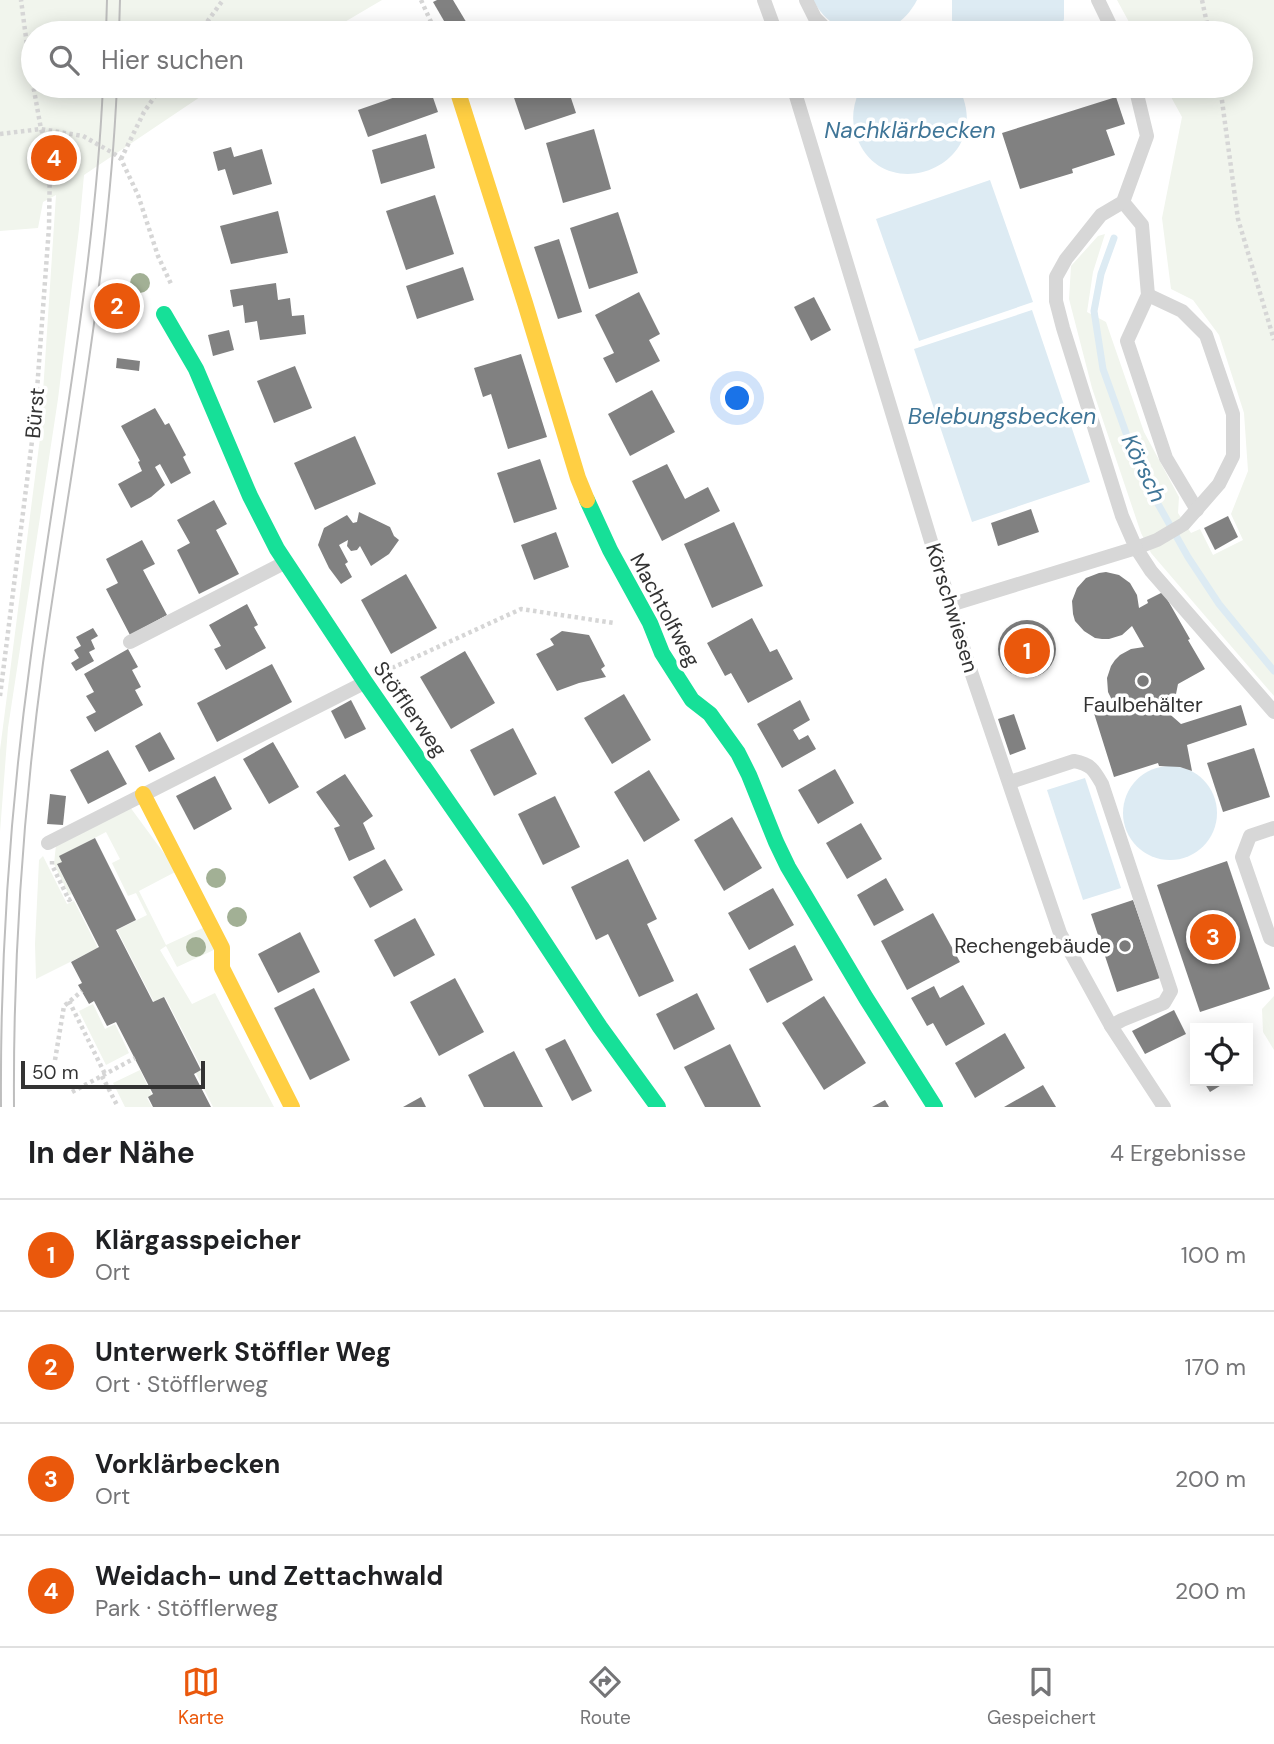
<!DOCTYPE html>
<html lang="de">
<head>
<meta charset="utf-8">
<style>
  body { margin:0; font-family:"DM Sans",sans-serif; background:#f6f6f6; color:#202124 }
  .controls { position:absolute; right:21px; bottom:21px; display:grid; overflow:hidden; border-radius:0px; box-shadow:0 4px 18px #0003 }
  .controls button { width:63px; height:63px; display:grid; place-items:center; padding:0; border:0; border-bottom:2px solid #e0e0e0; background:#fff; color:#202124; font:35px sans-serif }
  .scale { position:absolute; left:21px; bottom:18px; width:184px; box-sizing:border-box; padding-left:7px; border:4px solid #333; border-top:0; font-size:19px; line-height:24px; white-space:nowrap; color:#333; -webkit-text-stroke:5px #fff; paint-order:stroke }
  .you { position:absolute; left:738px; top:399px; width:24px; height:24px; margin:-18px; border:5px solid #fff; border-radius:50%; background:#1a73e8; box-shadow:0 0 0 10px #1a73e833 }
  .badge { display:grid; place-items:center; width:46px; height:46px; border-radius:50%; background:#ea580c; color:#fff; font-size:23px; font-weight:700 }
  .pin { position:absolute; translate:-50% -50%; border:4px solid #fff; box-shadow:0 2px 7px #0006 }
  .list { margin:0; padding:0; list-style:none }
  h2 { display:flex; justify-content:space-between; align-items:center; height:91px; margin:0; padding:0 28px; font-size:30px }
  h2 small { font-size:23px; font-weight:400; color:#757577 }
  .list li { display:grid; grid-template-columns:46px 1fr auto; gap:21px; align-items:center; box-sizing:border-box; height:112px; padding:0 28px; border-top:2px solid #e0e0e0 }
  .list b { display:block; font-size:26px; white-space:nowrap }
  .list p { margin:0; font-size:23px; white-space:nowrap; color:#757577 }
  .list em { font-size:23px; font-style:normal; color:#757577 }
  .icon { flex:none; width:38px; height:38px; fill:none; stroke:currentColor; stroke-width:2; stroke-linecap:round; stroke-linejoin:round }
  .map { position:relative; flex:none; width:1274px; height:1107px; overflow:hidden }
  .search { position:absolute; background:#fff; box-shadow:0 4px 18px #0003; left:21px; right:21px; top:21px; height:77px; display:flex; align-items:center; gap:18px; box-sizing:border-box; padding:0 24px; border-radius:38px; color:#757577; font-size:26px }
  .sheet { height:539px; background:#fff }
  nav { display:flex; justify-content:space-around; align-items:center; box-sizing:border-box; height:98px; border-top:2px solid #e0e0e0; background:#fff; font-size:19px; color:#757577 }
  nav a { display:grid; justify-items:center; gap:4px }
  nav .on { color:#ea580c }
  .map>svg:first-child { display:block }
</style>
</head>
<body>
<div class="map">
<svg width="1274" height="1107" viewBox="0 0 1274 1107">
  <rect width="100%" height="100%" fill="#fff"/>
  <g fill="#f1f5ed">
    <path d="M0,0H382L326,33H33V86H232L203,95L84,175L79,229L58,399L8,728L0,832V750L40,438L56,195L43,202L38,228L0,231Z"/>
    <path d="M1117,0H1274V696L1151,553L1141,533L1092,388L1069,299L1071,266L1098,236L1105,234L1093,272L1087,312L1106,322L1144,432L1179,497L1178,513L1191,533L1200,529L1213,555L1243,540L1231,514L1248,471L1244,413L1219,335L1193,300L1171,289L1162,218L1182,117L1165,86H1241V33H1135Z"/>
    <path d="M130,807L177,871L139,891L166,945L205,927L216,949L177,967L166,946L160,950L192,1004L215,993L274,1107H213L196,1073L202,1069L165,997L154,1002L117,930L147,915L136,893L128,896L112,863L120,859L106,832L60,856L62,862L57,865L72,894L69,895L54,864L56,845Z"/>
    <path d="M43,856L67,904L74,901L98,948L36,979L35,944L39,860Z"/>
    <path d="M1274,996V1050L1263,1032L1262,1009Z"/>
    <path d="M93,1004L105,1029L115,1024L129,1053L106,1065L79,1011Z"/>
    <path d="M140,1070L152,1095L147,1098L152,1107H125L113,1083Z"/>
  </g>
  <g fill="#ddebf3">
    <path d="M813,0H917C893,46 837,45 813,0Z"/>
    <path d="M952,0H1064V19L1059,33H957L952,20Z"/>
    <path d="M862,86H958C999,164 885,210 857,138C850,120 853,102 862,86Z"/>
    <path d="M990,180L1033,302L919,341L876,219Z"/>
    <path d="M1032,310L1090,482L972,522L914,349Z"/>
    <circle cx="1170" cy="813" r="47"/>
    <path d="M1085,778L1121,888L1083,900L1047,790Z"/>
  </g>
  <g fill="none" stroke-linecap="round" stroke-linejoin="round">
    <path stroke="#ddebf3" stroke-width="7" d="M1114,238L1101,274L1094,311L1103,369L1130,444L1158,504L1188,557L1219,604L1274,671"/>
  </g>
  <g fill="#818181">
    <path d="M437,0H453L468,25L451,33L433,2Z"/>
    <path d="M427,86H429L438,112L368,137L358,110Z"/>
    <path d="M510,86H567L576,113L525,130Z"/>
    <path d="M1116,97L1125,124L1106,130L1115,155L1072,169L1073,173L1020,189L1002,133Z"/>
    <path d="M594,129L611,189L563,203L546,143Z"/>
    <path d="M426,134L435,168L381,184L372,150Z"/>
    <path d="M231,147L234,157L262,149L272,184L233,195L225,169L218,171L213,152Z"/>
    <path d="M435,195L454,254L406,270L386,211Z"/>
    <path d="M278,211L288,253L231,264L220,226Z"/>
    <path d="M618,212L638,273L589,289L570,228Z"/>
    <path d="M559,239L582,312L558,319L534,247Z"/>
    <path d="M463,267L474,300L417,319L406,286Z"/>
    <path d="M276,283L278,300L290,298L292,316L304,315L306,334L260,340L257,321L245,323L243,305L233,307L230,290Z"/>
    <path d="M112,286L126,287L121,326L108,324Z"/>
    <path d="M639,292L660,334L649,340L660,361L616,383L603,358L614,353L595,315Z"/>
    <path d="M814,297L831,330L811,341L794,307Z"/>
    <path d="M229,330L234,350L213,356L208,335Z"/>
    <path d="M521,354L547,437L508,449L491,394L483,397L474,368Z"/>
    <path d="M117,358L140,361L139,371L116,368Z"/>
    <path d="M295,366L312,408L274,423L257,381Z"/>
    <path d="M652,390L675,432L630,456L608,414Z"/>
    <path d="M155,408L165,425L169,423L186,455L183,457L191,473L171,484L160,464L155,467L165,485L151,497L131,508L118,484L142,471L138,462L140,461L121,426Z"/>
    <path d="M355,436L376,484L315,510L294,463Z"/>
    <path d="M540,459L557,509L514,523L497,473Z"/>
    <path d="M667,464L685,499L708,487L720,511L662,541L632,481Z"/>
    <path d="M214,500L227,524L216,530L239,574L199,594L177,550L190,543L177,520Z"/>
    <path d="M1031,509L1039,532L998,546L991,523Z"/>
    <path d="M359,512L390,527L394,536L399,540L389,554L371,566L360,546L357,550L351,551L347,546L348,540L339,545L348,562L345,564L352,577L341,584L329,568L318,545L324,528L347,515L353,523L357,522Z"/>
    <path d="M1228,516L1238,537L1215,550L1204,528Z"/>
    <path d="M734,522L763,586L712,608L684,544Z"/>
    <path d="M556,532L569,567L534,580L521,545Z"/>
    <path d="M142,540L155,564L143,570L167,615L130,635L106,589L118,583L106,559Z"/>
    <path d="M1106,572L1119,575L1130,583L1137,595L1139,608L1148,603L1147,600L1163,592L1190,639L1188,640L1205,669L1178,684L1175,699L1165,710L1181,724L1241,705L1247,725L1187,745L1192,771L1180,767L1159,766L1158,763L1114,777L1093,710L1114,704L1108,692L1107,678L1111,666L1115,660L1120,655L1131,649L1144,647L1132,626L1122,635L1109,639H1102L1095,638L1084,631L1075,621L1073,614L1072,601L1077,588L1086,578L1099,573Z"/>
    <path d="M406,574L437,628L391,654L361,600Z"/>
    <path d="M247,604L258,625L254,627L266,648L226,670L214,649L221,646L209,625Z"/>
    <path d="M752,618L770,652L777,649L793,679L748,703L731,673L725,676L707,643Z"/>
    <circle cx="1027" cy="649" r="29"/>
    <path d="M93,628L98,636L91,640L95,649L89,652L94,661L76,671L71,663L79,658L74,650L81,646L76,637Z"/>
    <path d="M562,631L589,635L605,666L601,669L606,677L579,683L557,691L536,654L554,645L550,639Z"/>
    <path d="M128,649L138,667L132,670L141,687L135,690L143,705L95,732L86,717L96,712L86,696L94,692L84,674Z"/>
    <path d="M465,651L495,703L451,729L420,677Z"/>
    <path d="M272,664L292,702L217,742L197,703Z"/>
    <path d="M624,694L651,740L612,764L584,718Z"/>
    <path d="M351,700L366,729L345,739L331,711Z"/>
    <path d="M800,700L810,720L793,730L799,740L808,735L816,749L782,768L757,724Z"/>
    <path d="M1014,714L1026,749L1010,755L998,719Z"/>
    <path d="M513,728L537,774L494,796L470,750Z"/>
    <path d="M160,732L175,759L149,772L135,746Z"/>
    <path d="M273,742L299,787L269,804L243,759Z"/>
    <path d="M1254,748L1270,797L1223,812L1207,763Z"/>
    <path d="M108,750L127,784L88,804L70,770Z"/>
    <path d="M835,769L854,803L818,824L798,790Z"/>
    <path d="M649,770L680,820L644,842L614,792Z"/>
    <path d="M345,774L373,816L363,823L375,849L349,861L334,828L340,826L316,792Z"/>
    <path d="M215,776L232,809L194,830L176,796Z"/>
    <path d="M50,794L66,796L63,825L47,824Z"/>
    <path d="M555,796L580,847L543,865L518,814Z"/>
    <path d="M732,817L762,868L724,891L694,840Z"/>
    <path d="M861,823L882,859L847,879L826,843Z"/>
    <path d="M95,838L136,920L116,930L153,1002L164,997L201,1070L194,1074L211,1107H153L148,1097L153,1094L116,1022L107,1026L94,1001L89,1004L78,985L82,983L71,962L99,947L57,864L62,862L59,856Z"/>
    <path d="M385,859L403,890L370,908L353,877Z"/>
    <path d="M628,859L657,919L647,924L674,981L639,997L608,934L596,940L571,887Z"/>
    <path d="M1227,861L1270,989L1200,1012L1157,885Z"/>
    <path d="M886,878L904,910L874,926L857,895Z"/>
    <path d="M773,888L794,925L749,950L728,913Z"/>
    <path d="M1133,900L1160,978L1117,992L1091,914Z"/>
    <path d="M933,913L960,962L907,990L881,941Z"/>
    <path d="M415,918L435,955L394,977L374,940Z"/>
    <path d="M300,932L320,972L278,993L258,954Z"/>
    <path d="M795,945L813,980L767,1003L749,969Z"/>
    <path d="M455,978L484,1032L439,1056L410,1002Z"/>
    <path d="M963,985L985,1024L946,1046L933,1023L927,1026L911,998L934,986L940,998Z"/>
    <path d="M314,988L350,1060L310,1080L274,1008Z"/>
    <path d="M697,993L715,1029L674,1050L656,1014Z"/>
    <path d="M824,996L866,1063L824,1090L782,1023Z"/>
    <path d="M1174,1010L1186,1034L1145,1054L1132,1031Z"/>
    <path d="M1005,1033L1025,1068L975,1098L955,1063Z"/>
    <path d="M565,1039L592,1091L572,1101L545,1049Z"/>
    <path d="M730,1044L761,1107H705L684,1067Z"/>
    <path d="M514,1051L543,1107H484L468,1075Z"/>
    <path d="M1203,1081H1228L1210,1092Z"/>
    <path d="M1043,1085L1056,1107H1004Z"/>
    <path d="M421,1097L426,1107H403Z"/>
    <path d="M885,1100L889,1107H872Z"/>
  </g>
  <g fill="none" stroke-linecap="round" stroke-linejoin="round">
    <g stroke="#d6d6d6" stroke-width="4.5" stroke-dasharray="3.5 3.5" stroke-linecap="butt">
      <path d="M421,0L436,33"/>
      <path d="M1202,0L1209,33"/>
      <path d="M199,33L223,0"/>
      <path d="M1220,86L1238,219L1274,340"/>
      <path d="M0,134L41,129L83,136L113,153L121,159L138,195L158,256L172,286"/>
      <path d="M121,159L144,112L162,86"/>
      <path d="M392,668L521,609L614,623"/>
      <path d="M0,696L35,417L49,227L50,158L41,129L30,68L21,0"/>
      <path d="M52,861V865L69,900L74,897"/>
      <path d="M69,1001L105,1074"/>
      <path d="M55,1060L64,1006L82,991"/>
      <path d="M102,1076L118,1107"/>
      <path d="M72,1092L135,1058"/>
    </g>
    <g stroke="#d7d7d7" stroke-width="14">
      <path d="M764,0L776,33"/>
      <path d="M806,0L815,18L822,25"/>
      <path d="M1098,0L1114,33"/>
      <path d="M793,86L967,660L1060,933L1111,1026L1164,1107"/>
      <path d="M1123,202L1142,225L1148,295L1127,341L1166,458L1197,510"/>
      <path d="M1148,295L1182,311L1206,335L1233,414V456L1219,484L1184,524L1157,540L1136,548L1151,571L1274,712"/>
      <path d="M950,605L1136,548L1122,516L1063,328L1056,301V277L1066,259L1101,215L1123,202L1147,136L1135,86"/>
      <path d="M130,642L284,563"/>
      <path d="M1010,782L1074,761C1091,764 1094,770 1102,784L1171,991L1164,1003L1122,1020L1111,1026"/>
      <path d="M1274,828L1250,836L1242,857L1270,938L1274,940"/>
      <path d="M48,843L364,683"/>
    </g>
    <g stroke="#16e098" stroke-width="16">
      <path d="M164,314L196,369L250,496L277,549L365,682L521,907L600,1027L658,1107"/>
      <path d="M587,500L610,550L650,623L662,653L692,700L710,714L738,753L749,775L776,842L788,867L866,998L935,1107"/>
    </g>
    <g stroke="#ffcf43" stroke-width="16">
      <path d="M456,86L525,303L578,478L587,500"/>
      <path d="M143,794L222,948V968L292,1107"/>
    </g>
    <g stroke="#bebebe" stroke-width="2">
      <path d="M106,33L107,0"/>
      <path d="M119,33L120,0"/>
      <path d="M1,1107C0,959 10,810 30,663C55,471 94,280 103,86"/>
      <path d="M14,1107C13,958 23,811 43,663C70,471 108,280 117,86"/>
    </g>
  </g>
  <g fill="#a2b095">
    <circle cx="140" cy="283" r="10"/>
    <circle cx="216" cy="878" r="10"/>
    <circle cx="237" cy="917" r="10"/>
    <circle cx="196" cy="947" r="10"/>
  </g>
  <g fill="#7a7a7a" stroke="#fff" stroke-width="2.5">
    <circle cx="1143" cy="681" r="7"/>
    <circle cx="1125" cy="946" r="7"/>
  </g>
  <g text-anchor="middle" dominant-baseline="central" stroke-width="7" stroke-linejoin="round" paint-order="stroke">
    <g font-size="21" fill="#333" stroke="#fff">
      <text transform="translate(35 413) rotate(-85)">Bürst</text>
      <text transform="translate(952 608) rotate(73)">Körschwiesen</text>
      <text transform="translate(665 610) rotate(62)">Machtolfweg</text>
      <text transform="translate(410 709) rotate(55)">Stöfflerweg</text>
    </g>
    <g font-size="21" fill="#333" stroke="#fff">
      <text x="1143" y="705">Faulbehälter</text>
      <text x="1111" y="946" text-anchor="end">Rechengebäude</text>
    </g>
    <g font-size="23" font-style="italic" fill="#3f7597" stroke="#fff">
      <text x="910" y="130">Nachklärbecken</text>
      <text x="1002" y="416">Belebungsbecken</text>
      <text transform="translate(1144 468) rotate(64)">Körsch</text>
    </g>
  </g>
</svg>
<div class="controls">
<button><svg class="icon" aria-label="locate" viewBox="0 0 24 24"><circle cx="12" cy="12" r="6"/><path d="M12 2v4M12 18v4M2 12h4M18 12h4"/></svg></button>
</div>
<div class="scale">50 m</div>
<div class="you"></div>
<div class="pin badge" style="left:1027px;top:651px">1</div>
<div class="pin badge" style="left:117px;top:306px">2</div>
<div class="pin badge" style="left:1213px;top:937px">3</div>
<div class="pin badge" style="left:54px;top:158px">4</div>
<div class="search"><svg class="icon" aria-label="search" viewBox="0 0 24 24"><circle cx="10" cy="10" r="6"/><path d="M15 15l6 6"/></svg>Hier suchen</div>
</div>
<section class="sheet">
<h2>In der Nähe<small>4 Ergebnisse</small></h2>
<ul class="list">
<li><span class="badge">1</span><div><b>Klärgasspeicher</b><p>Ort</p></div><em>100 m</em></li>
<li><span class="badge">2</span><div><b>Unterwerk Stöffler Weg</b><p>Ort · Stöfflerweg</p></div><em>170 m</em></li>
<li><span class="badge">3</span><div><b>Vorklärbecken</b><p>Ort</p></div><em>200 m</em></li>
<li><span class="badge">4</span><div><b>Weidach- und Zettachwald</b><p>Park · Stöfflerweg</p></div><em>200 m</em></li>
</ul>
</section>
<nav>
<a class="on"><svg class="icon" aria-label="map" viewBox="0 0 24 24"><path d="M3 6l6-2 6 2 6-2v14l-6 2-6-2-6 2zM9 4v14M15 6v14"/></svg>Karte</a>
<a><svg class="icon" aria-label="directions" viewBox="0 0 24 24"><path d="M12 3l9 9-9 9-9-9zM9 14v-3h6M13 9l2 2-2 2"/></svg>Route</a>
<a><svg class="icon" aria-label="saved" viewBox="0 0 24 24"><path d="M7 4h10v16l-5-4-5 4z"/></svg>Gespeichert</a>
</nav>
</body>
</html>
